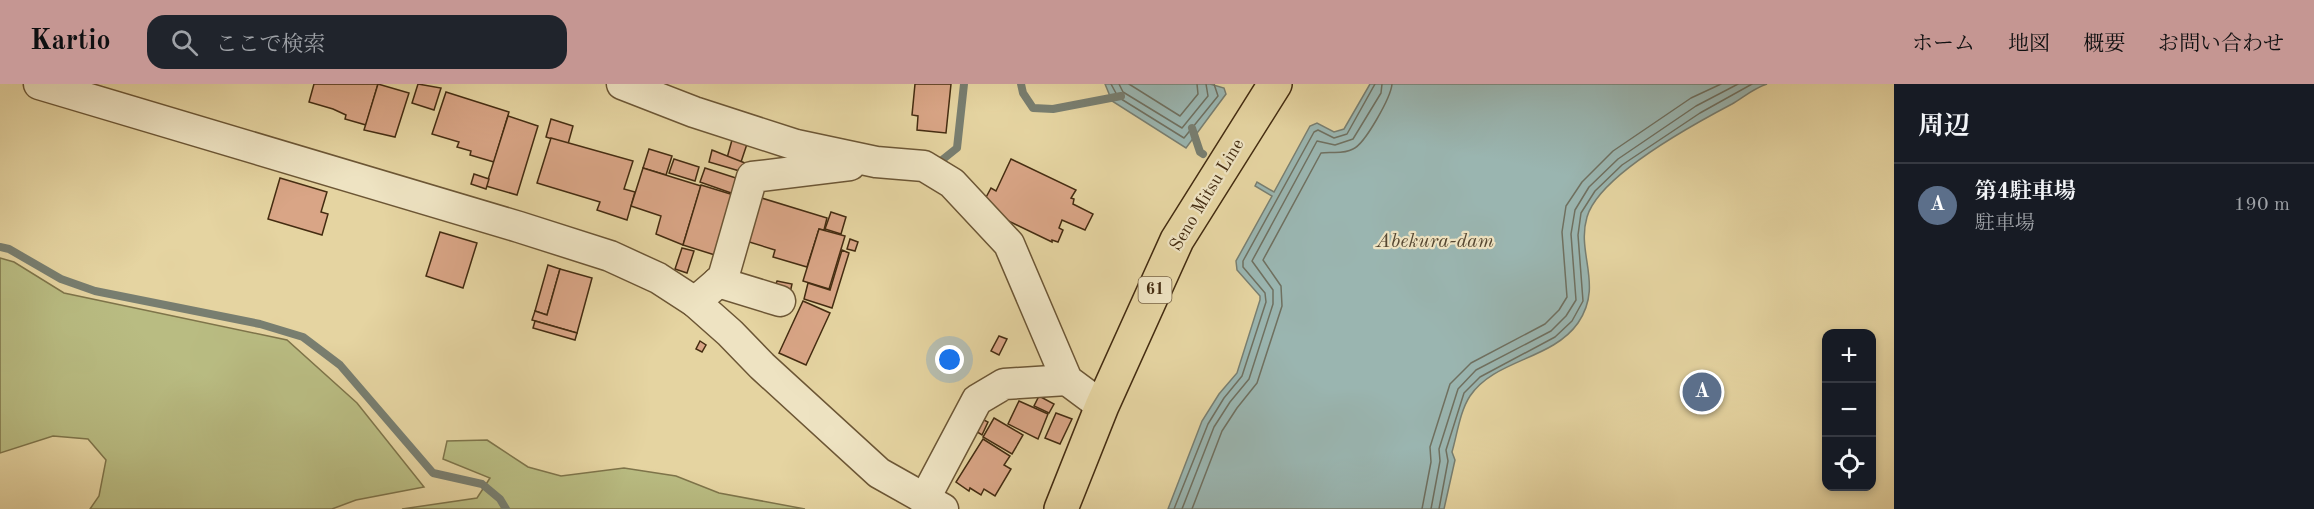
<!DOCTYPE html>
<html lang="ja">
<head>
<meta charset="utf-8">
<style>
  body { margin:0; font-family:"Old Standard TT","Noto Serif JP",serif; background:#20242c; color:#f1f3f6 }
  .controls { position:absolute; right:18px; bottom:18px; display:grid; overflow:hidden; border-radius:12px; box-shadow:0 3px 9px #0003 }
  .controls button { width:54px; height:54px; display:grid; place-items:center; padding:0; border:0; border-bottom:2px solid #363941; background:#171b24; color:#f1f3f6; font:30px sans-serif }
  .you { position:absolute; left:950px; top:276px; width:21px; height:21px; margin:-15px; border:4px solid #fff; border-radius:50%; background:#1a73e8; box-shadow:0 0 0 9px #1a73e833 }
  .badge { display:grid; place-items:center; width:39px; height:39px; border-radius:50%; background:#c59692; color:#fff; font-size:20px; font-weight:700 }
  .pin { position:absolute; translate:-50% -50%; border:3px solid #fff; box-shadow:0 2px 6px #0006 }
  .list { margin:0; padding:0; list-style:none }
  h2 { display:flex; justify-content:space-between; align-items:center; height:78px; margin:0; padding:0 24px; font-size:26px }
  h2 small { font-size:20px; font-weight:400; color:#9ea1a6 }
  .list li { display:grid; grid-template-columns:39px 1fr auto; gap:18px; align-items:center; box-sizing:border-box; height:84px; padding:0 24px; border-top:2px solid #363941 }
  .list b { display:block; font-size:22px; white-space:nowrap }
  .list p { margin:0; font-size:20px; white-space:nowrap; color:#9ea1a6 }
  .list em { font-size:20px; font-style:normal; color:#9ea1a6 }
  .icon { flex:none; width:33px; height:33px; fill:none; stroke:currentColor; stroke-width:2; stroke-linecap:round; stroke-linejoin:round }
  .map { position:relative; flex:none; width:1894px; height:425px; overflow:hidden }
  header { display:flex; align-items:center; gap:36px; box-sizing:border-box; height:84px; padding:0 30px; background:#c59692; color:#111 }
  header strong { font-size:28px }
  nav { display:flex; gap:33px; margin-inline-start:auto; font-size:21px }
  .search { width:420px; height:54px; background:#20242c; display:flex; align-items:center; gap:15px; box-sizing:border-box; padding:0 21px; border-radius:18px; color:#9ea1a6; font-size:22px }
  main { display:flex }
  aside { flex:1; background:#171b24 }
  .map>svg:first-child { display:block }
</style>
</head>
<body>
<header>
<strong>Kartio</strong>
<div class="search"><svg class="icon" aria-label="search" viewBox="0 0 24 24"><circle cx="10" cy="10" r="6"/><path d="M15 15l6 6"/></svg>ここで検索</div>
<nav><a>ホーム</a><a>地図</a><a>概要</a><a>お問い合わせ</a></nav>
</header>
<main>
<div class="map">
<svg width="1894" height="425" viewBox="0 0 1894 425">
  <rect width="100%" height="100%" fill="#e5d4a1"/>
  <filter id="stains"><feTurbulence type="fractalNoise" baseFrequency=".00333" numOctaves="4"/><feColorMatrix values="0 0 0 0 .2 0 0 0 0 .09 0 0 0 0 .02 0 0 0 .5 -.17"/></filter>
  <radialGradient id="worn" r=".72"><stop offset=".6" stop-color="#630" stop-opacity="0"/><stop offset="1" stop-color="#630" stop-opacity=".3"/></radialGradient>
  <g fill="#b9bc82" stroke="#7e744a" stroke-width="1.5">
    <path d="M0,174L14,178L64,209L287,256L357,319L424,403L356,416L332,425H90L99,412L106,376L88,355L53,352L0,369Z"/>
    <path d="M487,356L528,383L561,392L624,384L676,392L719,409L805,425H402L477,414L490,394L443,375L447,357Z"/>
  </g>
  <g fill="#9ab5b0" stroke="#787e70" stroke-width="1.5">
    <path d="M1105,0H1210L1224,4L1226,10L1186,64L1112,17Z"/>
    <path d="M1370,0H1767C1754,4 1744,13 1732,20C1694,40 1599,91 1587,133C1576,170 1604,201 1578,239C1552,276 1495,275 1470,312C1460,327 1457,351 1452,368L1455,376L1444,425H1168L1202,337L1219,310L1237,289L1260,216V212L1237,186L1236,177L1272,112L1255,102L1257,98L1274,108L1310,42L1317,39L1334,48L1344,45Z"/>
  </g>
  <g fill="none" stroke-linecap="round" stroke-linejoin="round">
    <g stroke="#6f7060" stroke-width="1.5">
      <path d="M1111,0L1118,13L1184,54L1218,12L1214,0"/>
      <path d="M1119,0L1123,8L1182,44L1208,12L1206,0"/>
      <path d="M1129,0L1180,32L1198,10L1197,0"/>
      <path d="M1174,425L1208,340L1224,314L1242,292L1266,218L1265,209L1243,183V177L1314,48L1318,46L1334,54L1347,50L1375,0"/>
      <path d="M1182,425L1214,343L1230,318L1249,295L1273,220V206L1252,177L1317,57L1335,61L1353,55L1381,9L1382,0"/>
      <path d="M1192,425L1222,347L1237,324L1257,299L1282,222L1281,202L1263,176L1321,69C1331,67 1342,71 1353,65C1365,60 1391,13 1392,0"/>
      <path d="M1422,425L1431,378L1430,363L1450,300L1471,279L1545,240L1559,226L1567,213L1562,148L1566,122L1582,98L1613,67L1691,14L1721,0"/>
      <path d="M1431,425L1440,377L1439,365L1458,305L1476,286L1551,247L1566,232L1576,216L1571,150L1575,126L1589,103L1618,75L1696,22L1738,0"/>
      <path d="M1439,425L1448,377L1446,366L1464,309L1480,293L1555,253L1572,237L1583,217L1578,151L1581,129L1595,107L1622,81L1700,29L1752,0"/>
    </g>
    <g stroke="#787e70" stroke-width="8">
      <path d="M1021,0L1023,9L1033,24L1053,25L1121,12"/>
      <path d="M1192,44L1200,68L1203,70"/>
      <path d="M942,76L957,64L964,0"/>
      <path d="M0,163L9,165L61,195L95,207L260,240L303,253L340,281L433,389L482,400L500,415L506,425"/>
    </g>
  </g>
  <g fill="#d9a586" stroke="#442c11" stroke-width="1.5">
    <path d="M314,0H378L366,41L345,35L346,31L333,25L309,18Z"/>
    <path d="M378,0L409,9L395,53L364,46Z"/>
    <path d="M418,0L441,4L434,26L412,19Z"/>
    <path d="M915,0H951L946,49L917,46L918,32L912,31Z"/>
    <path d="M446,8L509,28L494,78L470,71L471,67L457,63L459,58L432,50Z"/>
    <path d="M508,32L538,42L517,111L486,102Z"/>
    <path d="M551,35L573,42L568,60L546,53Z"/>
    <path d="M551,54L633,77L624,105L635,108L627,136L597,126L600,118L537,99Z"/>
    <path d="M732,56L747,60L741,78L727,74Z"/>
    <path d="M649,65L672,72L666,91L643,84Z"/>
    <path d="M712,66L745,79L743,88L709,78Z"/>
    <path d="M674,75L699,83L695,97L669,89Z"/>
    <path d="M1011,75L1076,106L1071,114L1074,115L1073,120L1093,130L1085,146L1062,136L1059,144L1063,146L1058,158L1052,156V158L994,130L983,119L991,104L996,107Z"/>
    <path d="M643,84L701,102L683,161L656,150L661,132L631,122Z"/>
    <path d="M705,84L739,95L734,110L700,98Z"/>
    <path d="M474,90L489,95L486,105L471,100Z"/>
    <path d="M280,94L327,108L321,128L328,130L322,151L268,135Z"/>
    <path d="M701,101L737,112L718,172L683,161Z"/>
    <path d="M755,112L827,134L824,146L819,145L807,183L773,173L775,166L746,157Z"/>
    <path d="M831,128L846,133L841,150L825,145Z"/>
    <path d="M819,145L845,152L829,205L803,197Z"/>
    <path d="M440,148L477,159L463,204L426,192Z"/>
    <path d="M850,155L858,158L855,167L847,165Z"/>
    <path d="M682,164L694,167L687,189L675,185Z"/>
    <path d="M842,166L849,169L832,224L804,215L808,199L830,206Z"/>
    <path d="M548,181L560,185L547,231L535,227Z"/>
    <path d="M560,185L592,194L577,249L532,236L535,227L547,231Z"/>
    <path d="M777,197L792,200L790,209L774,206Z"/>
    <path d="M803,217L830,229L806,281L779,269Z"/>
    <path d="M535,237L577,249L575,256L533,244Z"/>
    <path d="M999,252L1007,255L999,271L991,267Z"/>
    <path d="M700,257L706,261L702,268L696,265Z"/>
    <path d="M1039,312L1054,320L1049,329L1034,322Z"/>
    <path d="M1019,317L1048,330L1038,355L1008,340Z"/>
    <path d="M1056,329L1072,335L1060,360L1045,354Z"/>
    <path d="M980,334L988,338L982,351L974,346Z"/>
    <path d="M994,334L1023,351L1012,370L983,353Z"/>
    <path d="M983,355L1010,372L1004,381L1011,385L995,412L984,405L981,411L970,404L969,407L956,398Z"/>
  </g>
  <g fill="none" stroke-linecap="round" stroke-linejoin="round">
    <defs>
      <g id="street">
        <path d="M39,0L519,143L610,172L658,194L695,218L730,249L762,282L879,389L943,425"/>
        <path d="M622,0L694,28L796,61L876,78L924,82L952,99L1009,160L1067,296L1102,322"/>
        <path d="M718,198L780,217"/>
        <path d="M695,218L723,194L752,93L850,81"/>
        <path d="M924,416L977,316L1004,300L1067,296"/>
      </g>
      <path id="primary" d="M1061,425L1102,322L1177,156L1275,0"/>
    </defs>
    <use href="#street" stroke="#6c5635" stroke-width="33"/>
    <use href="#primary" stroke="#442c11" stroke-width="36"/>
    <use href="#street" stroke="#eee3c2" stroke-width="30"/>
    <use href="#primary" stroke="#e5d4a1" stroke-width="33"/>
  </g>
  <g text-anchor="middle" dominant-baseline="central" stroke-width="4.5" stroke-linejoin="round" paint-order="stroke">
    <rect fill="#eee3c2" stroke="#776346" stroke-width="1.5" x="1138.5" y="193" width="33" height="26" rx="4.5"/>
    <g font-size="16" font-weight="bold" fill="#442c11">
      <text x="1155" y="206">61</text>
    </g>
    <g font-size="18" fill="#442c11" stroke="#eee3c2">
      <text transform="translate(1207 111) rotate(-59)">Seno Mitsu Line</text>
    </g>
    <g font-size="20" font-style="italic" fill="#554731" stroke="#eee3c2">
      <text x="1435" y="158">Abekura-dam</text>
    </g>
  </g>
  <rect width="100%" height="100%" filter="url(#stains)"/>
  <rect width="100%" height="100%" fill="url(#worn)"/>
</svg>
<div class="controls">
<button>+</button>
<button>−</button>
<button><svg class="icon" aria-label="locate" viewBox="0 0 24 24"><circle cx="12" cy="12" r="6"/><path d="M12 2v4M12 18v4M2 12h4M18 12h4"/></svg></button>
</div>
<div class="you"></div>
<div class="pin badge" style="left:1702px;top:308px;background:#5c6f8a">A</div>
</div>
<aside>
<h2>周辺<small></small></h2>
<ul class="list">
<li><span class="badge" style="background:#5c6f8a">A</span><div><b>第4駐車場</b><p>駐車場</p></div><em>190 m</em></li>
</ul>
</aside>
</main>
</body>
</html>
